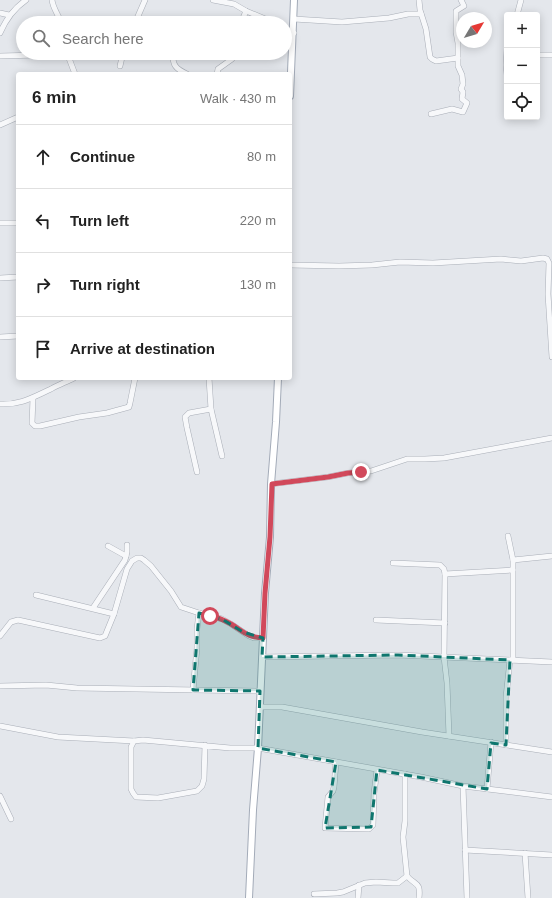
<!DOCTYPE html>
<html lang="en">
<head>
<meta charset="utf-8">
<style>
  body { margin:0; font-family:Arial,sans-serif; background:#f2f2f2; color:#222 }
  .controls { position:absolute; right:12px; top:12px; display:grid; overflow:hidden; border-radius:4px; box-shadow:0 2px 10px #0003 }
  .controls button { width:36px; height:36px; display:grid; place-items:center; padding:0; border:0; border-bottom:1px solid #e0e0e0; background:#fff; color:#222; font:20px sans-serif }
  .compass { position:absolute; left:456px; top:12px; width:36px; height:36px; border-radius:50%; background:#fff; box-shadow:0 2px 10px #0003; rotate:52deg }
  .stop { position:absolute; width:12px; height:12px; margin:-9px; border:3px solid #d1495b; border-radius:50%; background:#fff }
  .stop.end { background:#d1495b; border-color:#fff; box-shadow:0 1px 4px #0008 }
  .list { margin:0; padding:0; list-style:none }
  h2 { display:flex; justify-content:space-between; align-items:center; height:52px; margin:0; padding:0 16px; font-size:17px }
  h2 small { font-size:13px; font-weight:400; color:#767676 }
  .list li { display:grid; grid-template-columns:26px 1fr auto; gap:12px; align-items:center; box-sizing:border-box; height:64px; padding:0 16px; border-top:1px solid #e0e0e0 }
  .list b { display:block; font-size:15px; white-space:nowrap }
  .list em { font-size:13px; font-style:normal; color:#767676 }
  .icon { flex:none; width:22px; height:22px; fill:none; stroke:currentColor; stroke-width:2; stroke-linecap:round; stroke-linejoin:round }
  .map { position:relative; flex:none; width:552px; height:898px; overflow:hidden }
  .search { position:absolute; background:#fff; box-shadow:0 2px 10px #0003; left:16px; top:16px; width:276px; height:44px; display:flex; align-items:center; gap:10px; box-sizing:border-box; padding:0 14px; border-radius:22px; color:#767676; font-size:15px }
  .panel { position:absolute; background:#fff; box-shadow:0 2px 10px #0003; left:16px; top:72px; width:276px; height:308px; border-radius:4px }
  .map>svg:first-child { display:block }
</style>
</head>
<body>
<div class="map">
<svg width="552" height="898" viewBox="0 0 552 898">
  <rect width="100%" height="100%" fill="#e4e7ec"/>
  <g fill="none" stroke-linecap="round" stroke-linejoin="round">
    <defs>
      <g id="minor">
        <path d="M52,0C53,9 59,15 61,23"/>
        <path d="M213,0L234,4L246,11L275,23"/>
        <path d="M419,0L420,10L426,29L430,57L432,59L436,61L458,58"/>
        <path d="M0,13L9,15"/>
        <path d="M517,15L521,0"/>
        <path d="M294,19L342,22L389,18L408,14H421"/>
        <path d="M135,23L145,0"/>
        <path d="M241,23L246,11"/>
        <path d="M285,28L294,33"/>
        <path d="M0,33C6,19 13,9 26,0"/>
        <path d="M507,49L506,65L507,75"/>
        <path d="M67,53L75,74"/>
        <path d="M173,53C172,65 176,69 187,74"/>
        <path d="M537,55H552"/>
        <path d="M0,56L39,55L44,53"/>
        <path d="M120,66L123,53"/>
        <path d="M217,74L218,69L232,59V53"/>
        <path d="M431,114L452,109L463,112L467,103L462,99L463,92L461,89L463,84L462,75L458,66V43L456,32V11L464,6L461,0"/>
        <path d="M0,125L18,117"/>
        <path d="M0,223H18"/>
        <path d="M290,265L339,266L372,265L400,262L433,263L501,259L521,261L543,258L547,259L549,263L548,294L552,357"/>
        <path d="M0,278L18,277"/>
        <path d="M0,337L18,336"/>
        <path d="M209,378L211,409L222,456"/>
        <path d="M33,398L32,423L35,426H40L79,417L107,413L129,407L130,403L135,378"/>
        <path d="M0,404C21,405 33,397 51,389C58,385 66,382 74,378"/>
        <path d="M197,472L187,428L185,417L189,413L211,409"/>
        <path d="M271,484L328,477L348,473L371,471L407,459H425L444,458L552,438"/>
        <path d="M508,536L513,560V660"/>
        <path d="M108,546L126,556"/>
        <path d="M513,560L552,556"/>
        <path d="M393,563L440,565L444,569L445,574L444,657L447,683L449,736"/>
        <path d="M445,574L513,570"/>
        <path d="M36,595L114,614"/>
        <path d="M93,608L125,560L127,552V545"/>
        <path d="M376,620L445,623"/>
        <path d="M0,636L11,622L18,620L100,638L105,636L114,614L127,569L132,561L137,558H141L144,560L151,566L171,591L181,607L199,613L222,619L231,624L249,636L254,638H263"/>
        <path d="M262,657L398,655L552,662"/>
        <path d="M0,686L46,685L77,688L260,691"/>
        <path d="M193,690L197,648V629L199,613"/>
        <path d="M260,707H282L422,732L552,752"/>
        <path d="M0,726L58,737L134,741"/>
        <path d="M205,745L204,779L202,786L197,791L158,798L136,797L133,793L131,789V747L134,741L143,740L230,748H258L421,777L463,786L552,797"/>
        <path d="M506,745V697L510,660"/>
        <path d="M336,762L334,787L333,791L328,797L325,828L369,829L373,825L374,793L377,770"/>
        <path d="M405,774V821L403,837L407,876C415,886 421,881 419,898"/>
        <path d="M463,786L467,898"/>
        <path d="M487,789L491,742"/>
        <path d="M0,796L11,819"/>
        <path d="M465,850L552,855"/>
        <path d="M525,853L528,898"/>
        <path d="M314,894L337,893L343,892L365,883L376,882L393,883H398L407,876"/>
        <path d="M358,898L359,885"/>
      </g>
      <g id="major">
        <path d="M290,96L294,0"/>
        <path d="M249,898L253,810L258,748L265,593L270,537L271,484L276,422L278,378"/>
      </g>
    </defs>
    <use href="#minor" stroke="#a9aeb7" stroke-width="6"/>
    <use href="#major" stroke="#a3abb8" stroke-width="8"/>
    <use href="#minor" stroke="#f7f8fa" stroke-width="5"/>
    <use href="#major" stroke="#fff" stroke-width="6"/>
  </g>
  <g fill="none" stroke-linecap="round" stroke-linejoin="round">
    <path stroke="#d1495b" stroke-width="5" d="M210,616C217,617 224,620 231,624C244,632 247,637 263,638L265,593L270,537L272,484L328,477L348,473L361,472"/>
  </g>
  <path fill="#0f766e" fill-opacity="0.2" stroke="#0f766e" stroke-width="3" stroke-dasharray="8 5" stroke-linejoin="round" d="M199,613L222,619L243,632L263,638L262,657L398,655L510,660L506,745L491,743L487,789L377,770L371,827L325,828L336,762L258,748L260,691L193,690Z"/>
</svg>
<div class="controls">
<button>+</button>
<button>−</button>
<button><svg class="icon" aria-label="locate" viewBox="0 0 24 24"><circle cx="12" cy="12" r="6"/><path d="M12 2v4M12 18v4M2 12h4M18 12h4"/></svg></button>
</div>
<svg class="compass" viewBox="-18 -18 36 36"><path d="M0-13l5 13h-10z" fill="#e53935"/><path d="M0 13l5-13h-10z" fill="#767676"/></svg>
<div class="stop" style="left:210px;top:616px"></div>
<div class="stop end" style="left:361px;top:472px"></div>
<div class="search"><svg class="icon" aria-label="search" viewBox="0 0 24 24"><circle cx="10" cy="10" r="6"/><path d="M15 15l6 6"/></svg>Search here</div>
<section class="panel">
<h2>6 min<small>Walk · 430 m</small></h2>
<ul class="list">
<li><svg class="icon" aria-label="ahead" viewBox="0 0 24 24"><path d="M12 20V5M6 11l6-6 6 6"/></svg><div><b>Continue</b></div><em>80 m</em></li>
<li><svg class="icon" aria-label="left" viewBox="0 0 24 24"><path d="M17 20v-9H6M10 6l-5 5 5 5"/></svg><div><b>Turn left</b></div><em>220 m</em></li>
<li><svg class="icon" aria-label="right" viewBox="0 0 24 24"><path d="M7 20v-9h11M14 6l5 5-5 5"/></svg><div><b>Turn right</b></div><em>130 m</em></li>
<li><svg class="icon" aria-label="arrive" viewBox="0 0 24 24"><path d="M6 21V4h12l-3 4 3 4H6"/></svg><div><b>Arrive at destination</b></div></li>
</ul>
</section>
</div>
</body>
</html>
